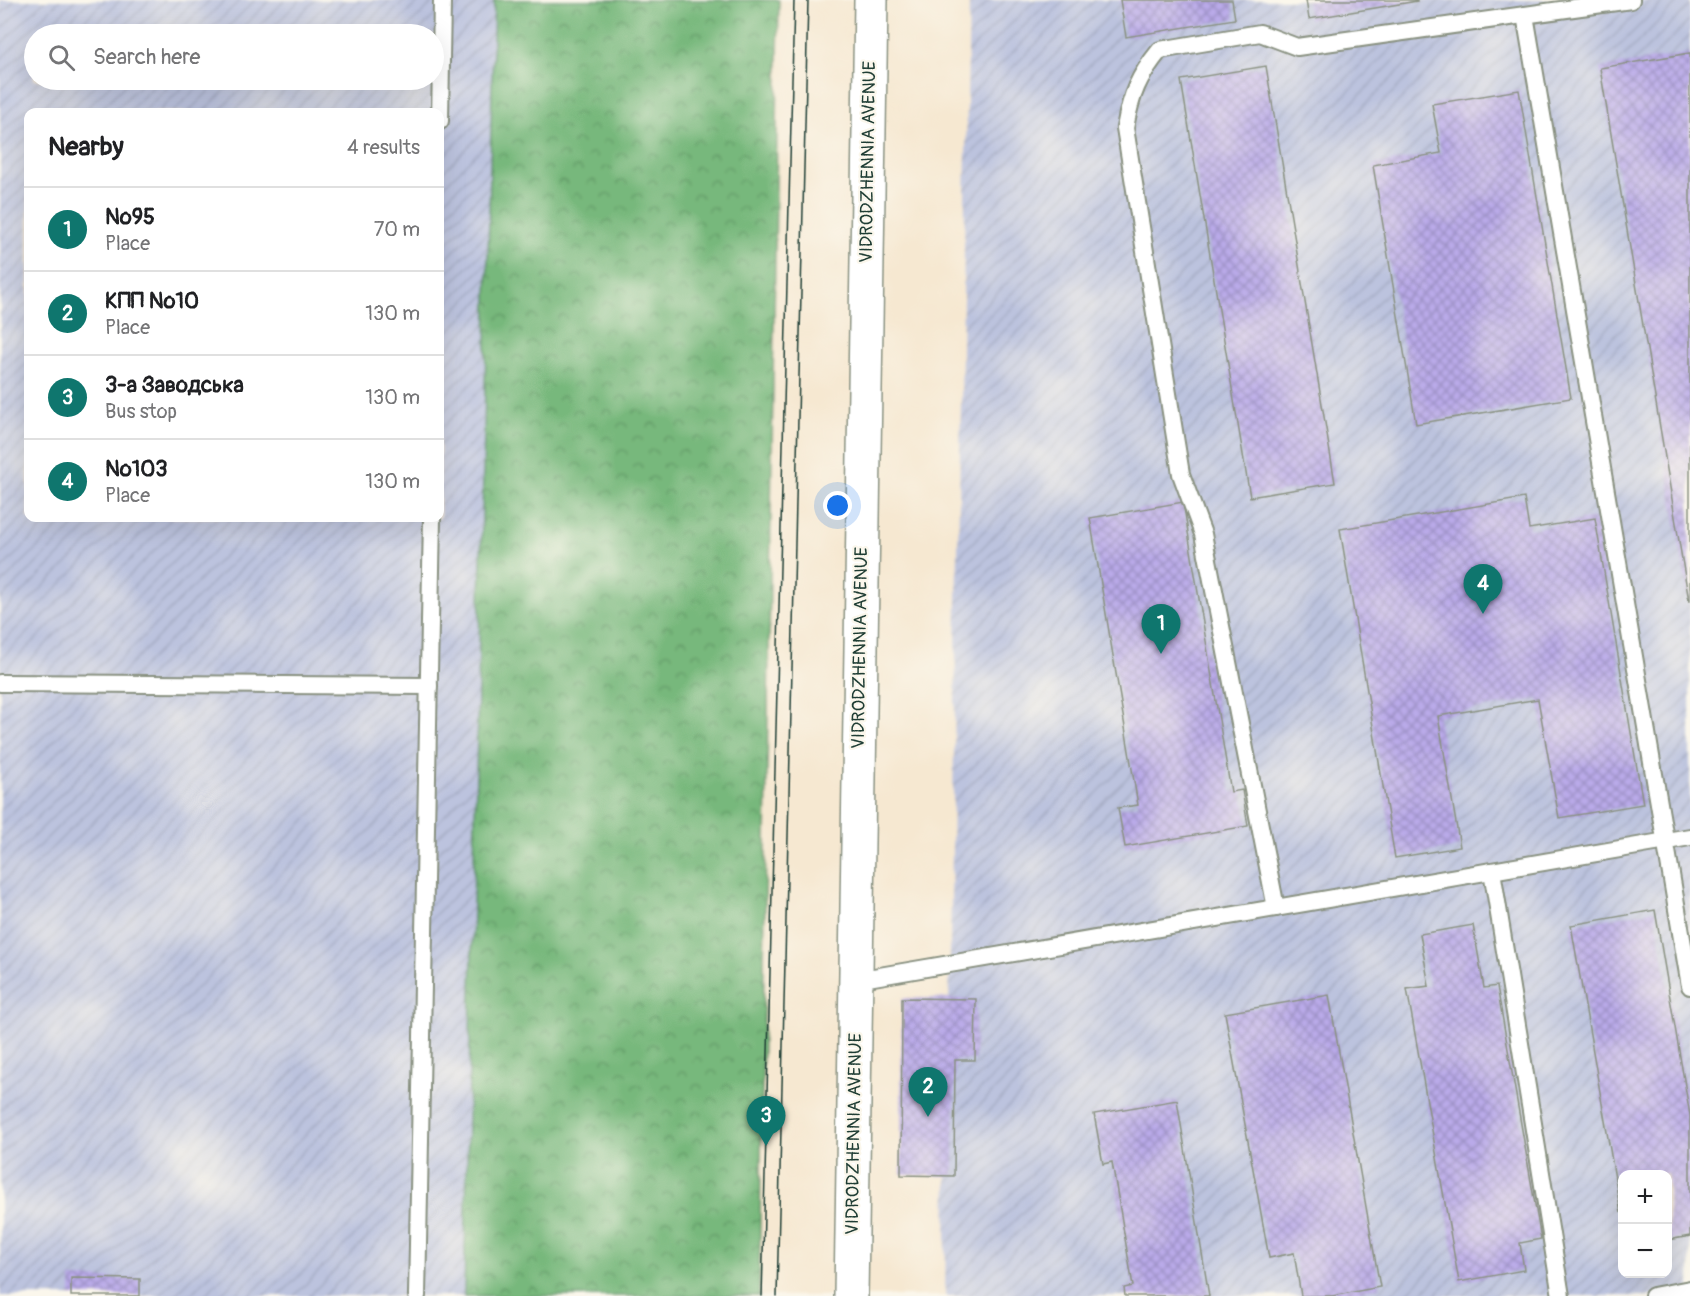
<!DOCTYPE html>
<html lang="en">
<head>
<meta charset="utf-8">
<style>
  body { margin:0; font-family:Pangolin,sans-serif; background:#f6f6f6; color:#202124 }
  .controls { position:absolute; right:18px; bottom:18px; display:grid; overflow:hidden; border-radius:12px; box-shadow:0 6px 24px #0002 }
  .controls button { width:54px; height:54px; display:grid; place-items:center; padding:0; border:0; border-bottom:2px solid #e0e0e0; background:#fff; color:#202124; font:30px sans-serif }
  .you { position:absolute; left:838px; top:506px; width:21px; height:21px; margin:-15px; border:4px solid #fff; border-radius:50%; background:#1a73e8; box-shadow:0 0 0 9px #1a73e833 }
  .badge { display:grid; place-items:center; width:39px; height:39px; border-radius:50%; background:#0f766e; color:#fff; font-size:20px; font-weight:700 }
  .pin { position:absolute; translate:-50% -50px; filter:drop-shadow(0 2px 3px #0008) }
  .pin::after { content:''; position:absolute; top:32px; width:21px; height:18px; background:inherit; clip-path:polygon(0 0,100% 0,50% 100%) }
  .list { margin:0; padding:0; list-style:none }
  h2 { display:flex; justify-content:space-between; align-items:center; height:78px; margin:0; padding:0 24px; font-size:26px }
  h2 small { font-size:20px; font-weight:400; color:#757577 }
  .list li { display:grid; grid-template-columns:39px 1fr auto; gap:18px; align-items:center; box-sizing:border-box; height:84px; padding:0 24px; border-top:2px solid #e0e0e0 }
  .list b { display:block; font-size:22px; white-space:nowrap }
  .list p { margin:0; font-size:20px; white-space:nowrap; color:#757577 }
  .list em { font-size:20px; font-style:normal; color:#757577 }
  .icon { flex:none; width:33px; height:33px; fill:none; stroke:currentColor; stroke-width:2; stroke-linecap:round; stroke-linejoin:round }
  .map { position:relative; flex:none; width:1690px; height:1296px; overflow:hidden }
  .search { position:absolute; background:#fff; box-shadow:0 6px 24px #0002; left:24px; top:24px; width:420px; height:66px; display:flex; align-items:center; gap:15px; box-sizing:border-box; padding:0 21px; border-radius:33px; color:#757577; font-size:22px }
  .panel { position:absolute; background:#fff; box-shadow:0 6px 24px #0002; left:24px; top:108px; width:420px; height:414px; border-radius:12px }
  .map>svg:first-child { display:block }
</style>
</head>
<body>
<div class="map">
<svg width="1690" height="1296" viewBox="0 0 1690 1296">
  <defs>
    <pattern id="industrial-furrows" width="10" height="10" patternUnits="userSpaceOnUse" patternTransform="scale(1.5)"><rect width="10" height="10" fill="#bcc3de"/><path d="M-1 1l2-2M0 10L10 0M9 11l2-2" fill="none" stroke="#a1a8bf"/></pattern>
    <pattern id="forest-crowns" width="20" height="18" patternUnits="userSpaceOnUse" patternTransform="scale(1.5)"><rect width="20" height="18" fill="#77b87b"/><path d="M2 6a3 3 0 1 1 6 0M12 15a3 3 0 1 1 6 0" fill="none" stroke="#619766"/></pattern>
    <pattern id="building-cross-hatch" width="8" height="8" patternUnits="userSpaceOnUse" patternTransform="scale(1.5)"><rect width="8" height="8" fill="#baaae9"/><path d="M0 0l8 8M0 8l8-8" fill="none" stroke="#978cbe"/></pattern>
  </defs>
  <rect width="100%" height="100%" fill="#fbf7ec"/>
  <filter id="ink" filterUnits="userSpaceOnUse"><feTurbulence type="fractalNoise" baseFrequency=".0167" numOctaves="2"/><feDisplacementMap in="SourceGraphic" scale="12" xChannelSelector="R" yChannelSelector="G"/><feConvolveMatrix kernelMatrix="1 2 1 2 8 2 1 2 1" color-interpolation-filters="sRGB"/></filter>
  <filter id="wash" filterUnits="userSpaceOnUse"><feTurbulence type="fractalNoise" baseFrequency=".008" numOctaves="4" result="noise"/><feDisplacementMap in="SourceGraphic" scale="24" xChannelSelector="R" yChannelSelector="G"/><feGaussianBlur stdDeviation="1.35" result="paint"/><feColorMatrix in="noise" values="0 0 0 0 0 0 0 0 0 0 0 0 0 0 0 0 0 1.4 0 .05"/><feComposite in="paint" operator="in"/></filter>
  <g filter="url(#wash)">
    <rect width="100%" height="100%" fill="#f6e8d1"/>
    <g fill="url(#industrial-furrows)" fill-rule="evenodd">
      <path d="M0,0H494L464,1296H0ZM34,34H434V80H34ZM28,112H440V518H28Z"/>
      <path d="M969,0H1690V1296H945L947,1176L901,1175L902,998H949ZM1622,1174H1668V1274H1622Z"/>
    </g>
    <path fill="url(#forest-crowns)" stroke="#4b7a58" stroke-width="1.5" d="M494,0H779L759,1296H464Z"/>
    <g id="blocks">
      <g fill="url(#building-cross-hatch)">
        <path d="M1120,0H1232L1235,19L1126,37Z"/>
        <path d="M1306,0H1417V1L1309,19Z"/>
        <path d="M1690,53V601H1689L1600,68Z"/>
        <path d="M1266,66L1335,483L1250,497L1181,80Z"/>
        <path d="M1519,90L1571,398L1416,424L1373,165L1441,153L1432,104Z"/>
        <path d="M1524,498L1529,529L1595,518L1643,804L1559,818L1538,699L1438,716L1460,847L1395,858L1340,529Z"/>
        <path d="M1183,502L1231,792L1242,790L1248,826L1125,847L1118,808L1138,805L1090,518Z"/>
        <path d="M1655,910L1690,1115V1236L1668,1240V1174H1622L1621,1213L1571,925Z"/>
        <path d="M1473,925L1484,988L1497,986L1541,1239L1520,1243L1524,1270L1459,1282L1407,989L1429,986L1420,934Z"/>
        <path d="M1329,995L1380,1287L1332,1296H1301L1294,1253L1269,1258L1225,1013Z"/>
        <path d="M902,998L976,999L975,1060H955L954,1176L901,1175Z"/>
        <path d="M1177,1100L1209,1296H1125L1124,1288L1133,1286L1112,1162L1103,1164L1094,1114Z"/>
        <path d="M71,1278L140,1279V1296H71Z"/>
      </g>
    </g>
  </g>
  <g filter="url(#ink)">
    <use href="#blocks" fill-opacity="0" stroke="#8a9282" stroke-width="1.5"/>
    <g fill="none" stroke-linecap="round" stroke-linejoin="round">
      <defs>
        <g id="service">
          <path d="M1525,15L1690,986"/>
          <path d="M440,121L442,0"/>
          <path d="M0,683L429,686"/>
          <path d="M1492,871L1561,1296"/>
          <path d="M1276,908L1203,534L1181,474L1125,128C1131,94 1138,77 1160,50L1260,33L1297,47L1631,0"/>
          <path d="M856,980L1690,837"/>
          <path d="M417,1296L432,518"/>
          <path d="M1653,1296L1690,1289"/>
        </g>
        <path id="tertiary" d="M851,1296L871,0"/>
      </defs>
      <use href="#service" stroke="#8a9282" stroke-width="20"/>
      <use href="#tertiary" stroke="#8a9282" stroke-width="36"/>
      <use href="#service" stroke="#fff" stroke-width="16"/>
      <use href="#tertiary" stroke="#fff" stroke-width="33"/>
      <g stroke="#1f3d34" stroke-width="1.5">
        <path d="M762,1296L794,0"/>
        <path d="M777,1296L808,0"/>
      </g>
    </g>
  </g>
  <g text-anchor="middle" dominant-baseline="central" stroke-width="4.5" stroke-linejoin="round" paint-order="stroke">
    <g font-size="18" fill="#1f3d34" stroke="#fbf7ec">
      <text transform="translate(868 162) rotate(-89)">VIDRODZHENNIA AVENUE</text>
      <text transform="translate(860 648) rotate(-89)">VIDRODZHENNIA AVENUE</text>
      <text transform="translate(854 1134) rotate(-89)">VIDRODZHENNIA AVENUE</text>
    </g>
  </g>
</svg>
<div class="controls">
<button>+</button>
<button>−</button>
</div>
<div class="you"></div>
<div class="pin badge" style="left:1161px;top:654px">1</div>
<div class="pin badge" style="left:928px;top:1117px">2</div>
<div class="pin badge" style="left:766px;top:1146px">3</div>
<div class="pin badge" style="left:1483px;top:614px">4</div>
<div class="search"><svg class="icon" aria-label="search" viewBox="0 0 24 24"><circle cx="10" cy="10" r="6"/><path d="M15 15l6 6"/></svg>Search here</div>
<section class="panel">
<h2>Nearby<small>4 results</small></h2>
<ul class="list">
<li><span class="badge">1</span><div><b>№95</b><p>Place</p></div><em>70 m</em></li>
<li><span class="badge">2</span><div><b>КПП №10</b><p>Place</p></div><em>130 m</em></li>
<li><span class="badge">3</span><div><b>3-а Заводська</b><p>Bus stop</p></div><em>130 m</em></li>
<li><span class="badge">4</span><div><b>№103</b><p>Place</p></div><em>130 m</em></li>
</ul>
</section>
</div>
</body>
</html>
